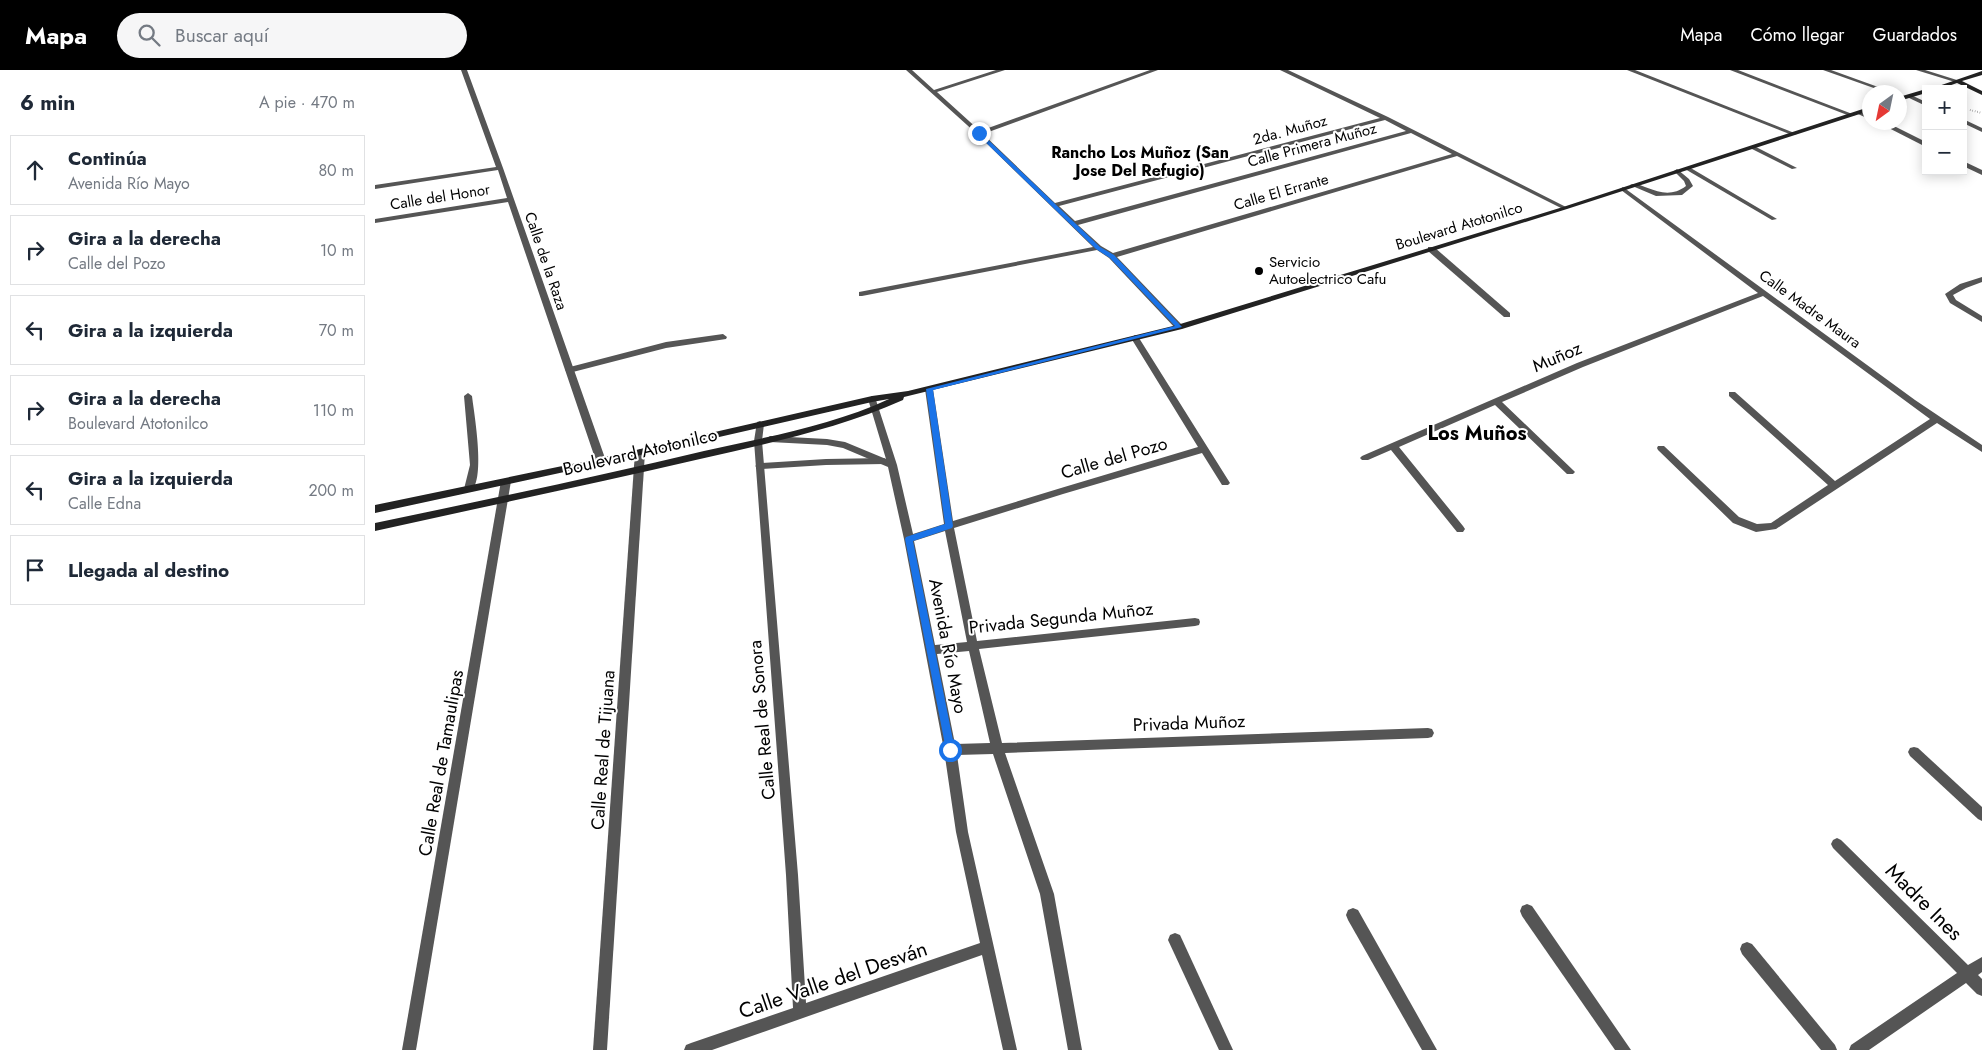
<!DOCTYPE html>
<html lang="es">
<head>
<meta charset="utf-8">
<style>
  body { margin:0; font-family:Jost,sans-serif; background:#f6f6f7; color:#1f2937 }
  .controls { position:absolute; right:15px; top:15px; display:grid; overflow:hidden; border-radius:0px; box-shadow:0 2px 12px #0003 }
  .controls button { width:45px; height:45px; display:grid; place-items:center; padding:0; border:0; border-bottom:1px solid #e0e1e3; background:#fff; color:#1f2937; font:25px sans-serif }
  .compass { position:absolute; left:1487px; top:15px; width:45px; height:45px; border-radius:50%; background:#fff; box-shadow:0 2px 12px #0003; rotate:213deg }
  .stop { position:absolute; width:15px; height:15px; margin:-11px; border:4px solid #1a73e8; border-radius:50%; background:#fff }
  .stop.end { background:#1a73e8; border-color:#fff; box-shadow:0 1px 5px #0008 }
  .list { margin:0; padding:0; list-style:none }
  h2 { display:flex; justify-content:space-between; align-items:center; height:65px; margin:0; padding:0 20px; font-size:21px }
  h2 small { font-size:16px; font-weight:400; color:#747a83 }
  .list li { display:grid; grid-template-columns:32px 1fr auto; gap:15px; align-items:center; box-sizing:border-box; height:70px; margin:0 10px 10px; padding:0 10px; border:1px solid #e0e1e3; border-radius:0px }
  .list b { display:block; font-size:19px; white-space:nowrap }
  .list p { margin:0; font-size:16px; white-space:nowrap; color:#747a83 }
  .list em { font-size:16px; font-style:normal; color:#747a83 }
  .icon { flex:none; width:28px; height:28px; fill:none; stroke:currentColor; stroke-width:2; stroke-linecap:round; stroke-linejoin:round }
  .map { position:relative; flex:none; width:1607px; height:980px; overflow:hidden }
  header { display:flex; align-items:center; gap:30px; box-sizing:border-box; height:70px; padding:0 25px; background:#000; color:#fff }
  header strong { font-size:24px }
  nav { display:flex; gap:28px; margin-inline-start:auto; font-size:18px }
  .search { width:350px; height:45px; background:#f6f6f7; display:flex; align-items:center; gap:12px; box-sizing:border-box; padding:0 18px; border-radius:28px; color:#747a83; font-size:19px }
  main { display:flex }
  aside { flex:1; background:#fff }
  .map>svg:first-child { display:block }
</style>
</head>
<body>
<header>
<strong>Mapa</strong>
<div class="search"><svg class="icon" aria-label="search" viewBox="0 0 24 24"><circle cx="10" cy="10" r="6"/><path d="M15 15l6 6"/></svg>Buscar aquí</div>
<nav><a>Mapa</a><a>Cómo llegar</a><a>Guardados</a></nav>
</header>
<main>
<aside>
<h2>6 min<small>A pie · 470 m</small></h2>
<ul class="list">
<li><svg class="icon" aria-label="ahead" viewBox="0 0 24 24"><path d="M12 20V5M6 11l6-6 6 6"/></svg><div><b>Continúa</b><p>Avenida Río Mayo</p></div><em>80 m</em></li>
<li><svg class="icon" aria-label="right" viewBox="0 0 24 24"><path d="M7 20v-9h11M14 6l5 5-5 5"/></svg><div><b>Gira a la derecha</b><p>Calle del Pozo</p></div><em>10 m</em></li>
<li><svg class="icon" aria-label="left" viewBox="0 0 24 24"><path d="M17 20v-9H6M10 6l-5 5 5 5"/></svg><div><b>Gira a la izquierda</b></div><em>70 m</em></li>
<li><svg class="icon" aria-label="right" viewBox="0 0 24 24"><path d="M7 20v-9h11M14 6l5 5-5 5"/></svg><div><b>Gira a la derecha</b><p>Boulevard Atotonilco</p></div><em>110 m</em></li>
<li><svg class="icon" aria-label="left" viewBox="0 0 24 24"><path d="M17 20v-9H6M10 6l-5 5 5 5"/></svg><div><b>Gira a la izquierda</b><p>Calle Edna</p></div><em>200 m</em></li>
<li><svg class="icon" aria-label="arrive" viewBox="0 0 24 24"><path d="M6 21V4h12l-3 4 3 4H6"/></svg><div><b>Llegada al destino</b></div></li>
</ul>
</aside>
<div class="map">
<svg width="1607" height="980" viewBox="0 0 1607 980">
  <rect width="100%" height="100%" fill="#fff"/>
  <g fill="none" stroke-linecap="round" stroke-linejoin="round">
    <path stroke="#777" stroke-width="2" stroke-dasharray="0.5 2" stroke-linecap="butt" d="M1595,40L1607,43"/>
    <g fill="#555" fill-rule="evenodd">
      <path d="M1375,76H1379L1422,98L1417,99L1375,78Z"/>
      <path d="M1310,97H1314L1402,149L1397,150L1310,99Z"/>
      <path d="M1302,99L1314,109L1318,116L1307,125L1281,126L1255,115C1265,109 1288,134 1311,116L1309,111L1299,101Z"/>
      <path d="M1053,177H1059L1135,243V247H1129L1053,181Z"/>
      <path d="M348,264L352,267L351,269L291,278L194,303L190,300L191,298L291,272Z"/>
      <path d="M93,323L97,326C99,343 112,415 94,422L89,419L95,395L89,326Z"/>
      <path d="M509,388L514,391L509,394L451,395L385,399L380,396L385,393L451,389Z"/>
    </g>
    <g fill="#555" fill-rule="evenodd">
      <path d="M86,0H92L128,98L231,391L229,393L226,394L221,391L133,132L0,153V149L132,128L123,100L0,119V115L121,97Z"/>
      <path d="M531,0H537L559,20L621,0H630L562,22L605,61L775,0H783L608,64L680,133L1005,48L905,0H913L1013,47L1193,138L1188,139L1082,86L742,187L807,255L808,257L804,259H801L734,188L722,180L487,226H484V222L718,177L602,64ZM1010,50L1031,61L700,151L684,136ZM1036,63L1077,84L738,183L726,176L703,155Z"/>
      <path d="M1252,0H1260L1422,64L1417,65Z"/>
      <path d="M1355,0H1363L1480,45L1475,46Z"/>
      <path d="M1448,0H1456L1517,22H1510Z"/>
      <path d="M1541,0H1550L1585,11L1580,12Z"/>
      <path d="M1532,25H1536L1551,32V36L1532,27Z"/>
      <path d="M1485,41L1494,45V49L1483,44L1482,43Z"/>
      <path d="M1588,49L1607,58V62L1588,53Z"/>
      <path d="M1502,52H1511L1551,72V77Z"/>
      <path d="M1588,91L1607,100V105L1588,96Z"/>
      <path d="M1248,117L1540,330L1607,375V382L1562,353L1401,459L1381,462L1358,453L1283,380L1282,378L1283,376H1289L1364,447L1382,454L1396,453L1453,415L1354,326V322H1360L1460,411L1555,349L1388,226L1208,297L1127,332L1198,400L1200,402L1198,404H1192L1120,335L1024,377L1088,456L1090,459L1088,462H1082L1016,380L993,390H987L985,388L987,386L1202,293L1383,223L1246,120L1245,119Z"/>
      <path d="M1607,207V212L1591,218L1578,225L1581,230L1607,246V252L1575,233L1570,224L1585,214Z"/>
      <path d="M760,265L764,268L855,413L853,415H847L827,383L688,424L579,458L602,571L820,548L824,549L825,552L824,555L820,556L604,579L627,673L1053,658L1057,659L1059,663L1057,667L1053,668L630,683L679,824L707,980H693L665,824L618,684L582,685L593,762L642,980H628L607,885L337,980H309L311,975L316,973L418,938L411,805L379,371L382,352L385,351L389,354L387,371L423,805L431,933L605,873L581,762L569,680L529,469L513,397L468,378L452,375L395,372L391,369L395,366L452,369L470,372L511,389L493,329L497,326L500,327L522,395L538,464L569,454L550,319L551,317H557L558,319L578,451L686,418L823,377L756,268ZM570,461L592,572L560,575L539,471ZM594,581L615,673L580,674L562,584Z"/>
      <path d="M265,379L270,382L232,980H218L260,382Z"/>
      <path d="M131,408L136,411L41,980H27L126,411Z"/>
      <path d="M1539,677L1543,678L1607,737V751L1603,749L1535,686L1533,682L1535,678Z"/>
      <path d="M1462,768L1466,770L1593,895L1607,887V902L1603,905L1607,909V926L1602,924L1591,913L1494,980H1474L1476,975L1582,903L1458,778L1456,774L1458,770Z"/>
      <path d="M1152,834L1157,836L1256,980H1240L1147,846L1145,841L1147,836Z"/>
      <path d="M978,838L983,840L1062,980H1047L973,850L971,845L973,840Z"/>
      <path d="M800,863L805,865L858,980H844L793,870L795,865Z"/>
      <path d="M1372,872L1377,874L1460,975L1462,980H1446L1367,884L1365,879L1367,874Z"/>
    </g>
    <g fill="#222" fill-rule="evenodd">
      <path d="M1607,1V5L1587,11L1607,21V25L1582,13L1565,19H1555Z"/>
      <path d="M1551,19V23L1524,31V27Z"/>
      <path d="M1494,37V41L1192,139L807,259L529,327L528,330C463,359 394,373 325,389C217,414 108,437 0,461V453C110,430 220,407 329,381C391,367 456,356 514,329L497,332L226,394L0,443V435L226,388L497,326L533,321L802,255L1188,137Z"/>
    </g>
  </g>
  <path fill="#1a73e8" d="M604,61L725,177L739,185L807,257L558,320L578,456L577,458L538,471L580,680L575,684L571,680L530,469L531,467L570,454L551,319L800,256L735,188L721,179L602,64Z"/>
  <circle fill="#000" stroke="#fff" stroke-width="2" cx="884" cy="201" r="5"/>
  <g text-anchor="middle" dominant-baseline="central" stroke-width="4" stroke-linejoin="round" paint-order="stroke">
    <g font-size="15" fill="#000" stroke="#fff">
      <text transform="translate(915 60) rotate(-15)">2da. Muñoz</text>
      <text transform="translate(937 75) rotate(-15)">Calle Primera Muñoz</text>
      <text transform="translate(906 122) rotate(-16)">Calle El Errante</text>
      <text transform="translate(65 127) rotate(-9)">Calle del Honor</text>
      <text transform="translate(1084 156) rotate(-17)">Boulevard Atotonilco</text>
      <text transform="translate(171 191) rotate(71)">Calle de la Raza</text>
      <text transform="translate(1435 239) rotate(36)">Calle Madre Maura</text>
    </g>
    <g font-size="15" fill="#000" stroke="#fff" text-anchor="start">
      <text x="894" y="192">Servicio<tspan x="894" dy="17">Autoelectrico Cafu</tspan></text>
    </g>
    <g font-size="16" font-weight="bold" fill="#000" stroke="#fff">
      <text x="765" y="82">Rancho Los Muñoz (San<tspan x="765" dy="18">Jose Del Refugio)</tspan></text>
    </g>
    <g font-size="18" fill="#000" stroke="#fff">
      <text transform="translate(1182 287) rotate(-23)">Muñoz</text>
      <text transform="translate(265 382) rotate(-13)">Boulevard Atotonilco</text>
      <text transform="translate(739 388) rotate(-16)">Calle del Pozo</text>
      <text transform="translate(686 548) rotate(-6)">Privada Segunda Muñoz</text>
      <text transform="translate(573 576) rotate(79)">Avenida Río Mayo</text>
      <text transform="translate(387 650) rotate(-95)">Calle Real de Sonora</text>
      <text transform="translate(814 653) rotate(-2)">Privada Muñoz</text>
      <text transform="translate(228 680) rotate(-86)">Calle Real de Tijuana</text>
      <text transform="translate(66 693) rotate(-80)">Calle Real de Tamaulipas</text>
    </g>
    <g font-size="20" font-weight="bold" fill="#000" stroke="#fff">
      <text x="1102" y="363">Los Muños</text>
    </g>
    <g font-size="21" fill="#000" stroke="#fff">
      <text transform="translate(1549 832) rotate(45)">Madre Ines</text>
      <text transform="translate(458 910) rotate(-19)">Calle Valle del Desván</text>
    </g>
  </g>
</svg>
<div class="controls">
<button>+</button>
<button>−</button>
</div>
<svg class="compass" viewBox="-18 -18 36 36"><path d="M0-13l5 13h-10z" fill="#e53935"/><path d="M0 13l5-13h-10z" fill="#747a83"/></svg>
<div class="stop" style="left:575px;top:680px"></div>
<div class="stop end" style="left:604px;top:63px"></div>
</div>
</main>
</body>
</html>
